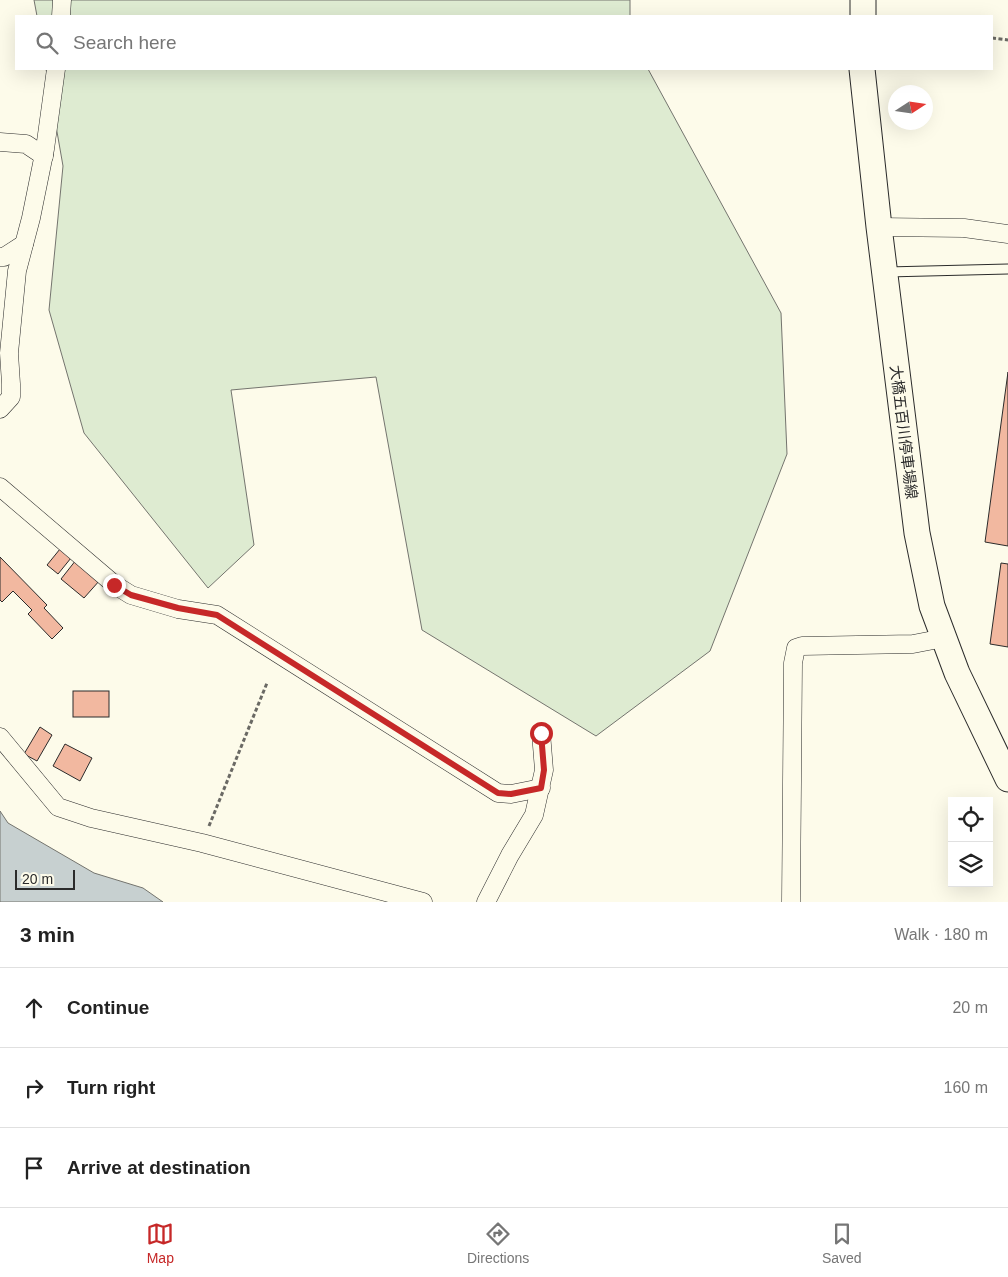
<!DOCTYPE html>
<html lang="en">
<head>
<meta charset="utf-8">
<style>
  body { margin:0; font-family:Helvetica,"Noto Sans JP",sans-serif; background:#f2f2f2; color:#222 }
  .controls { position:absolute; right:15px; bottom:15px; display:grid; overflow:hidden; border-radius:0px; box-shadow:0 5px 20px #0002 }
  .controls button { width:45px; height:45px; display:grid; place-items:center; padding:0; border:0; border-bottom:1px solid #e0e0e0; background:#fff; color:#222; font:25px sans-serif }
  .compass { position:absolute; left:888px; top:85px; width:45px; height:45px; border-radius:50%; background:#fff; box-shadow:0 5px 20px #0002; rotate:78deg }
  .scale { position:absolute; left:15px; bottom:12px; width:60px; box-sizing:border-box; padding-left:5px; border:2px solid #2b2b2b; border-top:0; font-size:14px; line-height:18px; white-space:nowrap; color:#2b2b2b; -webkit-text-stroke:4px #fdfbea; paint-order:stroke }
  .stop { position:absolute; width:15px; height:15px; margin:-11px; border:4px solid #c62828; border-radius:50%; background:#fff }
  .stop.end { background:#c62828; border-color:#fff; box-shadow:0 1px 5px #0008 }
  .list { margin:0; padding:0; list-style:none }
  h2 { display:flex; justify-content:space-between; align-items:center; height:65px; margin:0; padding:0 20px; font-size:21px }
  h2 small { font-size:16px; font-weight:400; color:#767676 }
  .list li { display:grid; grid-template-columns:32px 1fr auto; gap:15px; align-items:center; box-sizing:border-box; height:80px; padding:0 20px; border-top:1px solid #e0e0e0 }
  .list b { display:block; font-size:19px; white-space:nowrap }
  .list em { font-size:16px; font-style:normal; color:#767676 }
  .icon { flex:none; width:28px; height:28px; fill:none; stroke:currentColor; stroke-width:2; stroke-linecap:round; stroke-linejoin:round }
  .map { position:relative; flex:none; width:1008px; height:902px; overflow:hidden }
  .search { position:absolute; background:#fff; box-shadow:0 5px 20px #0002; left:15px; right:15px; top:15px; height:55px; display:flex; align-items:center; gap:12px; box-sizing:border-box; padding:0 18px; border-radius:0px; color:#767676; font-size:19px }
  .sheet { height:305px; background:#fff }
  nav { display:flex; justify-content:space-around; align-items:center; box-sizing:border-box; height:70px; border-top:1px solid #e0e0e0; background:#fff; font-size:14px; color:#767676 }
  nav a { display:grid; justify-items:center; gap:2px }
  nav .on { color:#c62828 }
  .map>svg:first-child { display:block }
</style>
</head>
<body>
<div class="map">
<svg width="1008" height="902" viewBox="0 0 1008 902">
  <rect width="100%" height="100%" fill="#fdfbea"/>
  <g fill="#deebd1" stroke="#74746e">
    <path d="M34,0H630V16H37Z"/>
    <path d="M46,69H648L781,313L787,454L710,651L596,736L422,630L376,377L231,390L254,545L208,588L84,433L49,310L63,166Z"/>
  </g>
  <path fill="#c7d0d0" stroke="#74746e" d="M0,811L8,823L94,873L143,888L163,902H0Z"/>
  <g fill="#f2b8a0" stroke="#2b2b2b">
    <path d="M1008,372V546L985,542Z"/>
    <path d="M60,549L71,558L58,574L47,565Z"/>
    <path d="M0,557L47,605L44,608L63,628L52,639L28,614L32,610L13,591L2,602L0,600Z"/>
    <path d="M76,560L100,580L84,598L61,579Z"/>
    <path d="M1001,563L1008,564V647L990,644Z"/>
    <rect x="73" y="691" width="36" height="26"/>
    <path d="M40,727L52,735L37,761L24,754Z"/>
    <path d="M65,744L92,758L80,781L53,766Z"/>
  </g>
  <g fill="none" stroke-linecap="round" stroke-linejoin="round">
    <defs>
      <path id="service" d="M887,272L1008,269"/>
      <g id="minor">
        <path d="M61,16L62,0"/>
        <path d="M0,142L26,144L44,156"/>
        <path d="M879,227L964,228L1008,234"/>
        <path d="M0,257H4L24,244"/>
        <path d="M0,409L11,397V384L9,353L17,271L31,218L45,149L56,69"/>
        <path d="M0,487L115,585L131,595L178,609L217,615L498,793L511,794L541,788"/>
        <path d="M0,737L58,807L91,818L202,843L423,902"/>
        <path d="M486,902L510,855L534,815L544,770L541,733"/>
        <path d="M791,902L793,663L796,648L802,646L913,644L944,638"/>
      </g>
      <g id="secondary">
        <path d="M863,16V0"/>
        <path d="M862,69L879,227L917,533L932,606L957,673L1008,779"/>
      </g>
    </defs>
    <use href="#service" stroke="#2b2b2b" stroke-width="11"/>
    <use href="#minor" stroke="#2b2b2b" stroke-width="19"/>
    <use href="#secondary" stroke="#2b2b2b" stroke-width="27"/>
    <g stroke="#6a6964" stroke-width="3" stroke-dasharray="4 2.5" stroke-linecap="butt">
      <path d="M992,38L1008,40"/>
      <path d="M209,826L267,683"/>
    </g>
    <use href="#service" stroke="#fdfbea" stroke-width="9"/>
    <use href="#minor" stroke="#fdfbea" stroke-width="18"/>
    <use href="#secondary" stroke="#fdfbea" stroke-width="25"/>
  </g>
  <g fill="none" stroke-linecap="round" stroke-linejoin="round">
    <path stroke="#c62828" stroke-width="6" d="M114,585L131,595L178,608L217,615L498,793L511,794L541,788L544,770L541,733"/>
  </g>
  <g text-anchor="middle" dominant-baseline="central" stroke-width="4" stroke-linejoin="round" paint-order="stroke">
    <g font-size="15" fill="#2b2b2b" stroke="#fdfbea">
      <text transform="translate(904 432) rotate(83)">大橋五百川停車場線</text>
    </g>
  </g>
</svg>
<div class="controls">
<button><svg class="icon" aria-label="locate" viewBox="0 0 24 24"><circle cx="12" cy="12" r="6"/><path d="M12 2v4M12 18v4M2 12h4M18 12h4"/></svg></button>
<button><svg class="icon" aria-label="layers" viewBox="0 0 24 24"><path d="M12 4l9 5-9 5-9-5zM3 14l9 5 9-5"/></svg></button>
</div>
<svg class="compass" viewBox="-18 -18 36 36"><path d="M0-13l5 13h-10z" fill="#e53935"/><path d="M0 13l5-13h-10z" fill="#767676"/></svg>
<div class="scale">20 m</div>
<div class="stop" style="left:541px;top:733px"></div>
<div class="stop end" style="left:114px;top:585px"></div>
<div class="search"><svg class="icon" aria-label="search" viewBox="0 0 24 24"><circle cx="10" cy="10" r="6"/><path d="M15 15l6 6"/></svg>Search here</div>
</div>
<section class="sheet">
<h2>3 min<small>Walk · 180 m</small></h2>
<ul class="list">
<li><svg class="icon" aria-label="ahead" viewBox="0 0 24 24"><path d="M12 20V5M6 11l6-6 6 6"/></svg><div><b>Continue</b></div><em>20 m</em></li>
<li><svg class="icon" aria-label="right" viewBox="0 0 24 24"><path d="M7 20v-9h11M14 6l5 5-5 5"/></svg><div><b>Turn right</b></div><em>160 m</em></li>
<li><svg class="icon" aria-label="arrive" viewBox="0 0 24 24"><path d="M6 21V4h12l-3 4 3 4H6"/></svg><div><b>Arrive at destination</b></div></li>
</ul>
</section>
<nav>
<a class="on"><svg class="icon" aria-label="map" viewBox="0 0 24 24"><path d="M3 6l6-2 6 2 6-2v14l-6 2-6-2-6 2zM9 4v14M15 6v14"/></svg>Map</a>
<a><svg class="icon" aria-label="directions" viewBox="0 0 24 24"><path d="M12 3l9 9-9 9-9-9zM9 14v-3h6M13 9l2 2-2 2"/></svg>Directions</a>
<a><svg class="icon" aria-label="saved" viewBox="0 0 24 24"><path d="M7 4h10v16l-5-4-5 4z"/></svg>Saved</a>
</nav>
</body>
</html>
